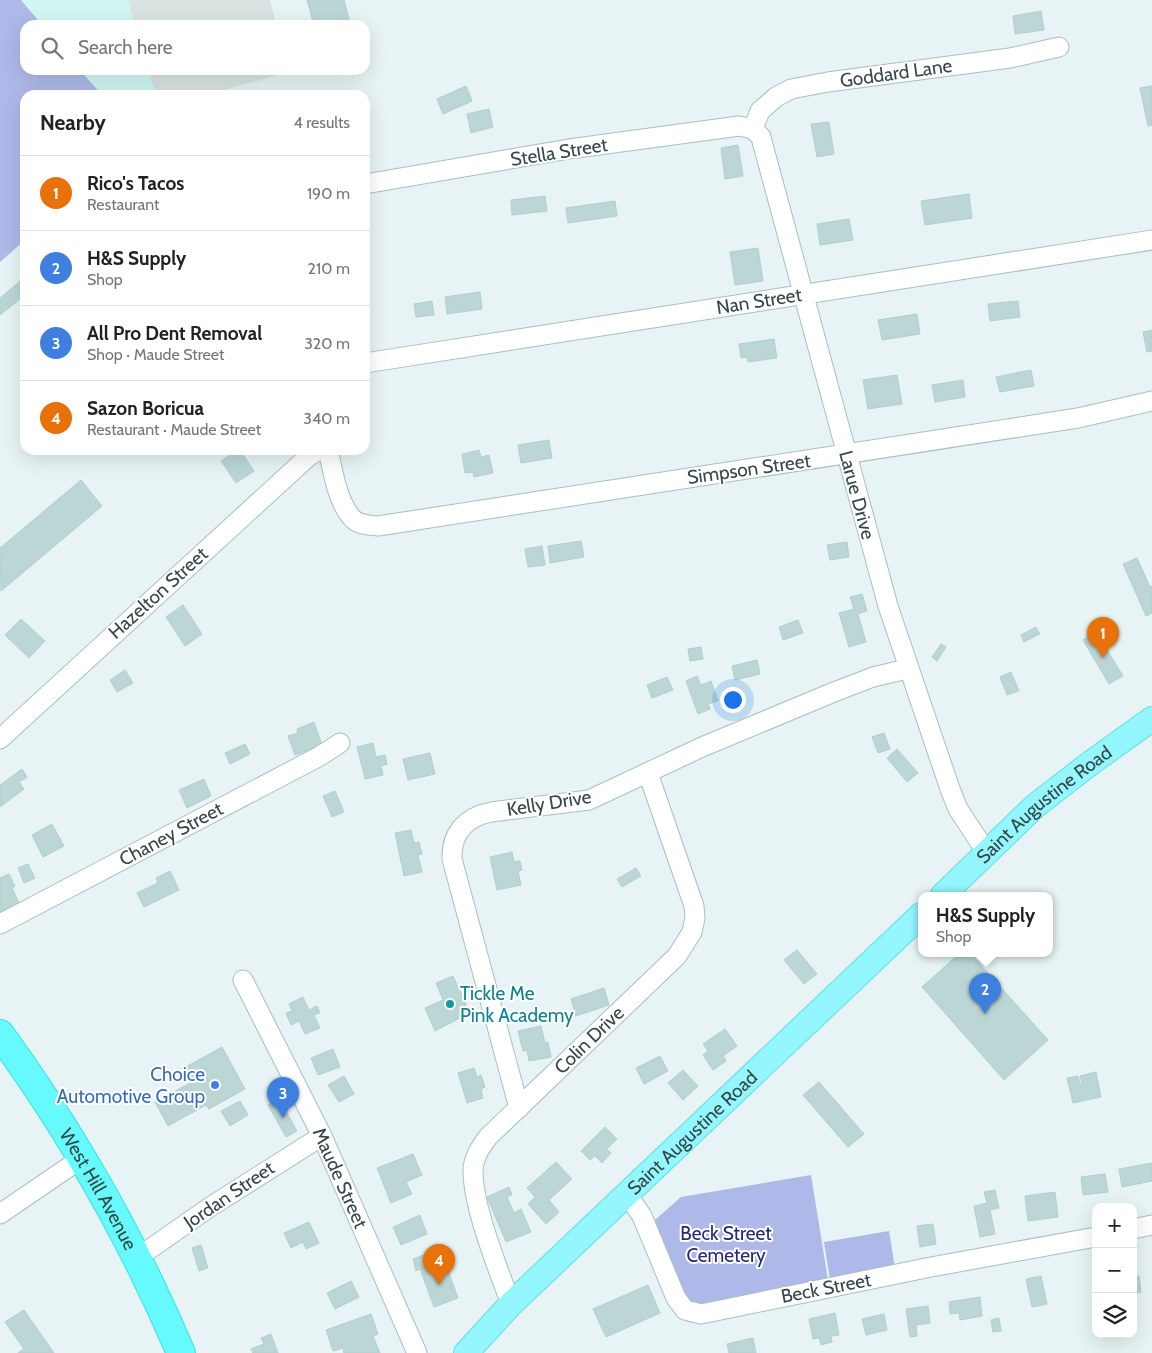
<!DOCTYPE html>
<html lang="en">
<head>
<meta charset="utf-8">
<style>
  body { margin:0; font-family:Cabin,sans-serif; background:#f6f6f6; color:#222 }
  .controls { position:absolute; right:15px; bottom:15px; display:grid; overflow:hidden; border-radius:10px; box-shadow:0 5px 20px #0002 }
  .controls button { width:45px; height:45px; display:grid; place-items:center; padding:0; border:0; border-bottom:1px solid #e0e0e0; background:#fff; color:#222; font:25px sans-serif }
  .you { position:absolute; left:732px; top:699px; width:18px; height:18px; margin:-12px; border:4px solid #fff; border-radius:50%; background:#1a73e8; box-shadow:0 0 0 8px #1a73e833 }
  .badge { display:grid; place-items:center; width:32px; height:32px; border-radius:50%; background:#1b8552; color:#fff; font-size:16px; font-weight:700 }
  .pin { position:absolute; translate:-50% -41px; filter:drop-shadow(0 1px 2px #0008) }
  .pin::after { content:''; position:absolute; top:26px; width:18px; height:15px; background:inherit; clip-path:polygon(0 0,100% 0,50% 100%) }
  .popup { position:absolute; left:918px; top:892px; width:135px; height:65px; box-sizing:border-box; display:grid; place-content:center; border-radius:10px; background:#fff; filter:drop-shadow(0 1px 4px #0005); font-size:16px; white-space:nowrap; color:#767676 }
  .popup b { font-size:19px; color:#222 }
  .popup::after { content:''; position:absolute; left:50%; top:100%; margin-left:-10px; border:10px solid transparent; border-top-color:#fff }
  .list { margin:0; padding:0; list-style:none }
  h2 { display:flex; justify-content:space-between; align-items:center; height:65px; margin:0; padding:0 20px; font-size:21px }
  h2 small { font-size:16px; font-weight:400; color:#767676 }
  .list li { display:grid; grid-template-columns:32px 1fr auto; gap:15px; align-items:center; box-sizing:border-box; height:75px; padding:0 20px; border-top:1px solid #e0e0e0 }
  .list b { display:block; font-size:19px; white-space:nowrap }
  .list p { margin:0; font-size:16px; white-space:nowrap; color:#767676 }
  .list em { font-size:16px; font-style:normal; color:#767676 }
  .icon { flex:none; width:28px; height:28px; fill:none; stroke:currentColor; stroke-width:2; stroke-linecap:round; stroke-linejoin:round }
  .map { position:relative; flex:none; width:1152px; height:1353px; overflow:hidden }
  .search { position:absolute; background:#fff; box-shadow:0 5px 20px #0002; left:20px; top:20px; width:350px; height:55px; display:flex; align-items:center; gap:12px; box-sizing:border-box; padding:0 18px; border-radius:15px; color:#767676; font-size:19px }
  .panel { position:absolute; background:#fff; box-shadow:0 5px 20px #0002; left:20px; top:90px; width:350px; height:365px; border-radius:15px }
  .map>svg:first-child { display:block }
</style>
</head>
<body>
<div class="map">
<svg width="1152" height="1353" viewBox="0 0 1152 1353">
  <rect width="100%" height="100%" fill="#e7f3f4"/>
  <g fill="#d1f7f5">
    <path d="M21,0H128L135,25H42Z"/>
    <path d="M80,70H148L156,95H102Z"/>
  </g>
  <g fill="#d8e3e2">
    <path d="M128,0H270L276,25H135Z"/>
    <path d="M148,70H287L288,72L207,95H156Z"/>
  </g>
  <g fill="#aeb9ea">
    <path d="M0,0H21L42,25H25V70H80L102,95H25V240L0,262Z"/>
    <path d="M811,1175L828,1280L699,1305L687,1300L680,1291L655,1220L681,1197Z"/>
    <path d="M889,1231L895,1268L830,1279L824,1242Z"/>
  </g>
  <g fill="#bbd6d5" stroke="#aed1d0">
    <path d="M307,0H344L350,23L342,25H314Z"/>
    <path d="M1041,11L1044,30L1015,34L1013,16Z"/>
    <path d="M466,86L472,101L443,114L437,99Z"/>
    <path d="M1152,86V125L1148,126L1140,88Z"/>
    <path d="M489,109L493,127L471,133L467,114Z"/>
    <path d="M829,122L834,154L817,157L811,124Z"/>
    <path d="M738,145L743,176L725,179L721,148Z"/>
    <path d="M969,194L972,218L925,225L921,201Z"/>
    <path d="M545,196L547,211L512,215L511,200Z"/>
    <path d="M615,201L617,216L568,223L566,208Z"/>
    <path d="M849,219L853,240L820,245L817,224Z"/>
    <path d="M758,248L763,281L735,285L730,252Z"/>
    <path d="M25,277V295L0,315V298Z"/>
    <path d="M480,292L482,309L447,314L445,297Z"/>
    <path d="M432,301L434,315L416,317L414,304Z"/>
    <path d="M1018,301L1020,317L990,321L988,304Z"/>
    <path d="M917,314L920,334L882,340L878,320Z"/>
    <path d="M1152,330V351L1147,352L1143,332Z"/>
    <path d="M774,339L777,358L748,362L747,357L741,358L739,344Z"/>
    <path d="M1031,370L1034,386L1000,392L996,377Z"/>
    <path d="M897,375L902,404L868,409L863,380Z"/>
    <path d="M963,380L965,397L935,402L932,385Z"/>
    <path d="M549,440L552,458L521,463L518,445Z"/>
    <path d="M237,450H240L254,471L236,483L221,461Z"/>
    <path d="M479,450L481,457L489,455L493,473L474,477L473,472L465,473L462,454Z"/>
    <path d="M81,480L102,506L1,591L0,548Z"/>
    <path d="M581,541L584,557L550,563L548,546Z"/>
    <path d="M847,542L849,557L830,560L827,545Z"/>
    <path d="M542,546L545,565L528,567L525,549Z"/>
    <path d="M1137,558L1150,587L1152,586V613L1146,616L1123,564Z"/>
    <path d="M862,594L867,611L858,614L866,642L849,647L839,613L854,609L850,597Z"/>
    <path d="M183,605L202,634L185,646L166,617Z"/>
    <path d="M21,619L45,641L29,658L5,635Z"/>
    <path d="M798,620L803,633L783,640L779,627Z"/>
    <path d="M1036,627L1040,634L1024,642L1021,635Z"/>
    <path d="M1096,632L1123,676L1109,684L1083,640Z"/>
    <path d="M941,644L946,647L937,661L932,657Z"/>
    <path d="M701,647L703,659L690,661L688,649Z"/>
    <path d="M757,660L760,674L735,680L732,666Z"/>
    <path d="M125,670L133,683L117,692L110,680Z"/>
    <path d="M1011,672L1019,691L1007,695L1000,677Z"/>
    <path d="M697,676L701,685L711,681L718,701L708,704L710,709L698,714L686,681Z"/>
    <path d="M667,677L673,690L652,698L647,685Z"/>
    <path d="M314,722L322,745L295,755L288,736L298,733L297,729Z"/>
    <path d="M884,733L890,749L878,753L872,737Z"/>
    <path d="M373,743L376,757L385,755L387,764L381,766L383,775L365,779L357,747Z"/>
    <path d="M245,744L250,754L230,764L225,753Z"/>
    <path d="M897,749L918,773L907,782L887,758Z"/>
    <path d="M430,753L435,774L408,780L403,759Z"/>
    <path d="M22,769L27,777L19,782L24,789L0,807V785Z"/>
    <path d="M204,779L211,796L187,808L179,790Z"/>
    <path d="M335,791L344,812L332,817L323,796Z"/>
    <path d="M52,824L64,846L43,857L32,835Z"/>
    <path d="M411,830L414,843L419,842L422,854L418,855L422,872L404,876L395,833Z"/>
    <path d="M512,852L514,862L520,861L522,870L518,871L521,885L497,890L490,857Z"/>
    <path d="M28,864L35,878L24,883L18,868Z"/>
    <path d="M636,868L641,876L622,887L617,879Z"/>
    <path d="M170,871L179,890L144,907L137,893L158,883L156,878Z"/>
    <path d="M9,874L15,886L12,888L20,905L0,914V878Z"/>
    <path d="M797,950L817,974L804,984L784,960Z"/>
    <path d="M960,953H970L1048,1040L1004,1080L922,987Z"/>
    <path d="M453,976L470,1013L435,1031L425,1008L443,1000L436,983Z"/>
    <path d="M604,988L609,1005L576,1016L571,999Z"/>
    <path d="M303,997L309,1010L317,1006L320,1013L314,1015L320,1028L305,1034L299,1021L291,1025L286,1013L292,1011L289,1004Z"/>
    <path d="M541,1026L545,1043L548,1042L551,1057L529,1061L527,1050L523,1051L518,1031Z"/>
    <path d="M725,1029L737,1046L723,1056L726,1061L713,1070L703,1055L708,1051L703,1044Z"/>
    <path d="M222,1047L245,1089L209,1109L206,1105L168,1126L155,1102L192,1082L184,1068Z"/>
    <path d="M333,1049L340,1067L318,1075L311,1058Z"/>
    <path d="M660,1056L668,1071L644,1084L636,1068Z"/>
    <path d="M474,1068L477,1077L481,1075L485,1087L481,1089L483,1098L467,1103L458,1073Z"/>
    <path d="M683,1070L698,1086L683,1100L668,1083Z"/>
    <path d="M1096,1072L1101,1097L1073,1103L1067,1078L1078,1076L1080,1084L1082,1083L1080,1076Z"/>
    <path d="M344,1076L354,1094L339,1102L328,1085Z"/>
    <path d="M819,1082L864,1134L848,1147L803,1095Z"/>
    <path d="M279,1099L297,1131L286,1137L268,1105Z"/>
    <path d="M240,1101L248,1115L230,1126L221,1111Z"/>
    <path d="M605,1127L617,1139L607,1149L611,1153L602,1163L595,1156L590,1160L581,1151Z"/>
    <path d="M413,1154L422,1175L406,1182L412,1194L391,1203L377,1168Z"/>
    <path d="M556,1162L572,1179L549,1200L559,1212L546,1224L528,1204L535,1197L527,1188Z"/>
    <path d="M1152,1163V1181L1122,1187L1119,1169Z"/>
    <path d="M1105,1174L1108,1192L1083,1195L1081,1177Z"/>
    <path d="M509,1187L512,1195L507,1197L514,1213L521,1209L531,1232L506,1242L487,1197Z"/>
    <path d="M995,1190L999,1208L990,1210L995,1234L980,1237L974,1206L987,1203L984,1192Z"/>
    <path d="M1055,1192L1058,1217L1028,1221L1025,1196Z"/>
    <path d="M420,1215L427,1234L401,1245L393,1227Z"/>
    <path d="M309,1222L319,1243L306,1249L303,1242L291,1248L284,1233Z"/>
    <path d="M933,1224L936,1244L920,1247L917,1226Z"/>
    <path d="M201,1245L208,1268L199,1271L192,1248Z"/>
    <path d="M440,1249L458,1298L434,1307L420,1269L416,1271L413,1259Z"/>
    <path d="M1041,1276L1047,1304L1032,1307L1026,1279Z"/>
    <path d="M1133,1276H1139L1141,1292L1133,1294Z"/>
    <path d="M351,1281L359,1297L335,1309L327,1293Z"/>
    <path d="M648,1285L660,1313L606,1337L593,1309Z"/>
    <path d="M980,1297L982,1316L960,1320L959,1313L950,1314L949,1302Z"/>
    <path d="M928,1306L930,1323L916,1325L917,1336L910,1337L906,1309Z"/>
    <path d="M24,1310L54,1353H18L24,1349L5,1322Z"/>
    <path d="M835,1313L839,1335L831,1336L832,1342L821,1345L819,1338L813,1339L809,1319Z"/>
    <path d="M371,1314L378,1334L373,1336L380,1353H344L343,1348L333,1351L326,1330Z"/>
    <path d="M884,1314L887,1330L866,1335L862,1319Z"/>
    <path d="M999,1318L1001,1331L993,1332L991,1320Z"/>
    <path d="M271,1334L278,1353H253L251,1349L264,1344L261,1338Z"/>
    <path d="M753,1338L756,1353H729L727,1344Z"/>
  </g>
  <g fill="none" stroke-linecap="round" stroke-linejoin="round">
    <defs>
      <g id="minor">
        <path d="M753,129L761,137L763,145L888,606L950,789L958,809L987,853"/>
        <path d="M753,129L760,111L776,97L791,89L828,82L1010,58L1059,47"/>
        <path d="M365,184L569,149L739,126L753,129"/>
        <path d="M365,363L1152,240"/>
        <path d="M328,450C333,471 337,501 352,518C358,525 369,525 378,526L1078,418L1152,401"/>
        <path d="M0,739L309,456L319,450"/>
        <path d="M0,924L320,756L340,743"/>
        <path d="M243,980L322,1136L417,1353"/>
        <path d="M519,1108L452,859C451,833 466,817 491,812L589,800L702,747L834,692L873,677L907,669"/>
        <path d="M627,1194L642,1216L676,1298L685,1310L701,1314L931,1267L1096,1237"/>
        <path d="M0,1214L82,1158"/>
        <path d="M1133,1229L1152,1225"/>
        <path d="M137,1258L210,1207L322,1136"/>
        <path d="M511,1304C498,1269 473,1207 473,1171C473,1158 480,1148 488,1137L677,956L692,932L695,918L694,906L648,773"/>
      </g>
      <g id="major">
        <path id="s1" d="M943,895L1035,806L1092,762L1152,719"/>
        <path id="s2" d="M466,1353L511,1304L921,915"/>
      </g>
      <g id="highway">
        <path id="s3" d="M0,1034C72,1133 133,1240 181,1353"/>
      </g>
    </defs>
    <use href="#minor" stroke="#a9bfc0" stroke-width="21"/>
    <use href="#major" stroke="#60dfe8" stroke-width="26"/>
    <use href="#highway" stroke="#31e4e4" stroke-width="30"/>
    <use href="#minor" stroke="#fff" stroke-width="19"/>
    <use href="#major" stroke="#94f6ff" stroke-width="24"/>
    <use href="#highway" stroke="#66faff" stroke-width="28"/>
  </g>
  <circle fill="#0f9aa8" stroke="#fff" stroke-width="2" cx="450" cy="1004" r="5"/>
  <circle fill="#3f7fe0" stroke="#fff" stroke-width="2" cx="215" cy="1085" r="5"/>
  <g text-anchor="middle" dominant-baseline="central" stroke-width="4" stroke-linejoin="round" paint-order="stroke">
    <g font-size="19" fill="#354747" stroke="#fff">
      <text transform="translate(896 73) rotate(-8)">Goddard Lane</text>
      <text transform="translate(559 152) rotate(-9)">Stella Street</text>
      <text transform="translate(759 301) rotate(-9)">Nan Street</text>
      <text transform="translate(749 469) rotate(-8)">Simpson Street</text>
      <text transform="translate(857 495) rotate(75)">Larue Drive</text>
      <text transform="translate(158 593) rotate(-42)">Hazelton Street</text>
      <text transform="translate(549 803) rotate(-9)">Kelly Drive</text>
      <text stroke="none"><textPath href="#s1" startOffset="136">Saint Augustine Road</textPath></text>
      <text transform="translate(171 834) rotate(-28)">Chaney Street</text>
      <text transform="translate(589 1040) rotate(-44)">Colin Drive</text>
      <text stroke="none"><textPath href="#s2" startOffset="316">Saint Augustine Road</textPath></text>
      <text transform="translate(340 1178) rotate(66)">Maude Street</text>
      <text stroke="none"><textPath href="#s3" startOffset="184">West Hill Avenue</textPath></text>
      <text transform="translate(229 1195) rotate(-34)">Jordan Street</text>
      <text transform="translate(826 1288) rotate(-11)">Beck Street</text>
    </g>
    <g font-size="19" fill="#0d838f" stroke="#fff" text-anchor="start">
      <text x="460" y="993">Tickle Me<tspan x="460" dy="22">Pink Academy</tspan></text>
    </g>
    <g font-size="19" fill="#366cbe" stroke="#fff" text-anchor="end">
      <text x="205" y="1074">Choice<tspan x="205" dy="22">Automotive Group</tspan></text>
    </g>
    <g font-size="19" fill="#26277c" stroke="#fff">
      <text x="726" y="1233">Beck Street<tspan x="726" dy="22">Cemetery</tspan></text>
    </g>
  </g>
</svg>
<div class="controls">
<button>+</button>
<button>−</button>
<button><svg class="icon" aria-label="layers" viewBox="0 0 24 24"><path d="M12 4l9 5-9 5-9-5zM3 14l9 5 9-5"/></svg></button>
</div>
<div class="you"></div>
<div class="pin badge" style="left:1103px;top:658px;background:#e8710a">1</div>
<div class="pin badge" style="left:985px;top:1014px;background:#3f7fe0">2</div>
<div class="popup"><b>H&amp;S Supply</b>Shop</div>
<div class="pin badge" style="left:283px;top:1118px;background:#3f7fe0">3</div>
<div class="pin badge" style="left:439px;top:1285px;background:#e8710a">4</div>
<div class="search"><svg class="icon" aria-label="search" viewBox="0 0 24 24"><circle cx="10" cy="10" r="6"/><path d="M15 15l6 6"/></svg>Search here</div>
<section class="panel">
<h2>Nearby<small>4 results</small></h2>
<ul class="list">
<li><span class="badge" style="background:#e8710a">1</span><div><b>Rico's Tacos</b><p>Restaurant</p></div><em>190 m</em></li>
<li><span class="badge" style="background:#3f7fe0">2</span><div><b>H&amp;S Supply</b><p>Shop</p></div><em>210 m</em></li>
<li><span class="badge" style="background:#3f7fe0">3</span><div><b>All Pro Dent Removal</b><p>Shop · Maude Street</p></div><em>320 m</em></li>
<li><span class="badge" style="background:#e8710a">4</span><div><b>Sazon Boricua</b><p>Restaurant · Maude Street</p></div><em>340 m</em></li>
</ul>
</section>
</div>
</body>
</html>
